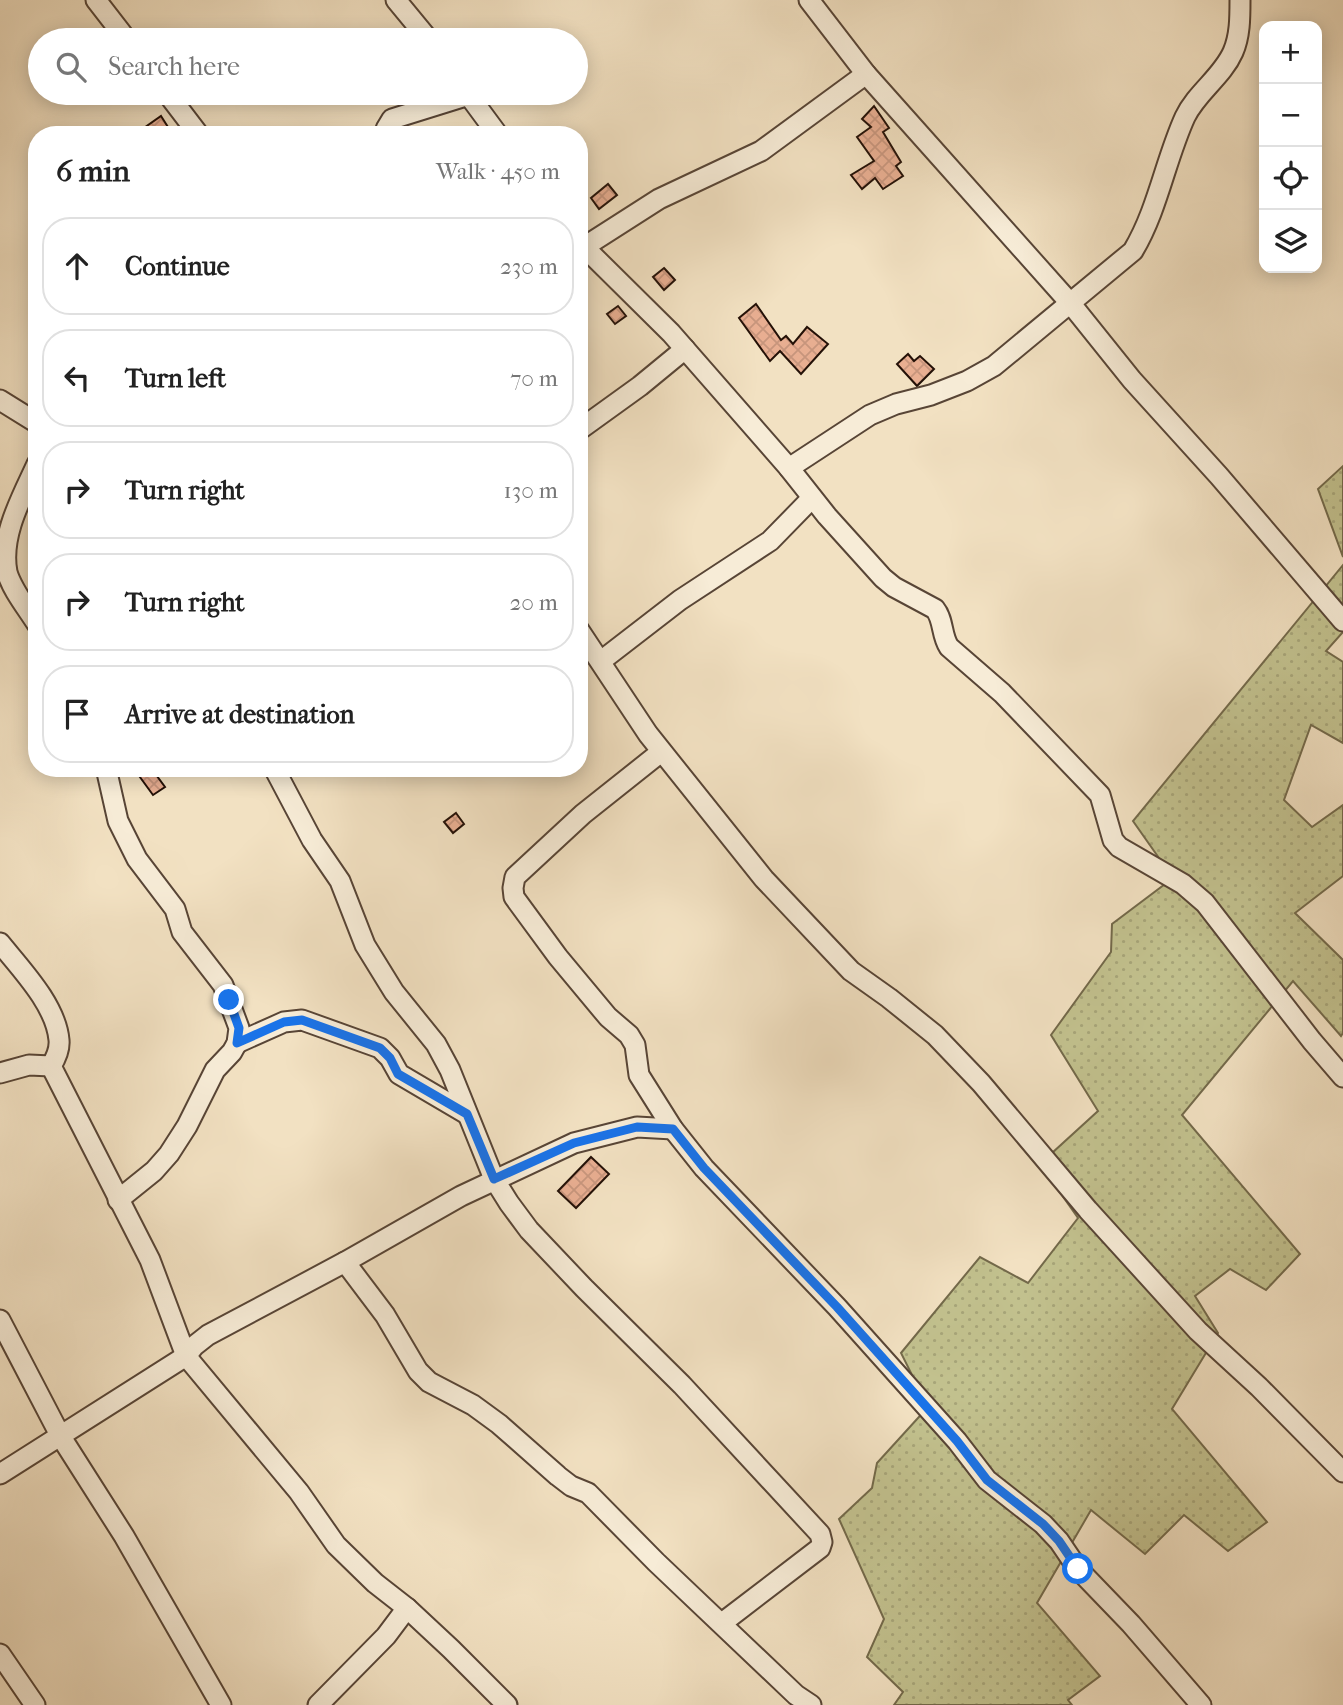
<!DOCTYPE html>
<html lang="en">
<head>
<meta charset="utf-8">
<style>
  body { margin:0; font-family:"IM FELL French Canon",serif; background:#f2f2f2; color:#222 }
  .controls { position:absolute; right:21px; top:21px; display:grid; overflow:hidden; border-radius:14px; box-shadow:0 4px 18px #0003 }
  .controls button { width:63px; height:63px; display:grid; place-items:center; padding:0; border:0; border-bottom:2px solid #e0e0e0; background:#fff; color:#222; font:35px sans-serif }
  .stop { position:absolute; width:21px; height:21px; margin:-16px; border:5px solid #1a73e8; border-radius:50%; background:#fff }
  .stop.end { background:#1a73e8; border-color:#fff; box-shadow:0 2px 7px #0008 }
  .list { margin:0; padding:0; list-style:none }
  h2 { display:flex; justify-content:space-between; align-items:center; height:91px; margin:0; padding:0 28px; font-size:30px }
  h2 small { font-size:23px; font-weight:400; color:#767676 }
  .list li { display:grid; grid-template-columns:46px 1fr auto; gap:21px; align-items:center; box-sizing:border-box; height:98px; margin:0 14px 14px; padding:0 14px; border:2px solid #e0e0e0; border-radius:28px }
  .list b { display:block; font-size:26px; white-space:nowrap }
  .list em { font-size:23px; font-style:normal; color:#767676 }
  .icon { flex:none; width:38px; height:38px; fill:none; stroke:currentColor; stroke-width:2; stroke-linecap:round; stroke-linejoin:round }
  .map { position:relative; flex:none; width:1343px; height:1705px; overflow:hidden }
  .search { position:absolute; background:#fff; box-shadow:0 4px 18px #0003; left:28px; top:28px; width:560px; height:77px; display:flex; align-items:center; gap:18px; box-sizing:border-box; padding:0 24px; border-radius:38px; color:#767676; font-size:26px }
  .panel { position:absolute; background:#fff; box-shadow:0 4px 18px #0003; left:28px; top:126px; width:560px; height:651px; border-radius:28px }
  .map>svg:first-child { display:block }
</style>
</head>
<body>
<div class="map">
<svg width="1343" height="1705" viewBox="0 0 1343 1705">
  <defs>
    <pattern id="grass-dots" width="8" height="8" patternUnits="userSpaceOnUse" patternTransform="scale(1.75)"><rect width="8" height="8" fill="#c2c18e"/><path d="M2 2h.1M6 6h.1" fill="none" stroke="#a7a579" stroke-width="1.8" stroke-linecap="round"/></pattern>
    <pattern id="building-cross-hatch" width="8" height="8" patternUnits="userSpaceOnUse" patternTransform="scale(1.75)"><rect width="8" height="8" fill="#e8ae91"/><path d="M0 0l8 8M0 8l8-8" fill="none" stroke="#c7957c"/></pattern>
  </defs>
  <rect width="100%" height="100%" fill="#f2e1c2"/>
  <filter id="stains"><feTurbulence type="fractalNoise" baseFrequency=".00286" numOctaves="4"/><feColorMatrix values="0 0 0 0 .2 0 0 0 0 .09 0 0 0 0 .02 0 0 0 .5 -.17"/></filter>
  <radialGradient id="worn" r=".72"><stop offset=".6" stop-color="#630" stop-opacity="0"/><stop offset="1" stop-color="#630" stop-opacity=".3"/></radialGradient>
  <g fill="url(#grass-dots)" stroke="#73694a" stroke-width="2">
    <path d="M1343,466V557L1318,489Z"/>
    <path d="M1343,565V632L1326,651L1343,662V743L1311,725L1284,800L1312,827L1343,805V876L1295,913L1343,960V1033L1341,1036L1293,981L1182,1115L1300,1254L1266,1290L1230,1269L1195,1296L1218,1333L1172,1409L1267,1522L1228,1551L1184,1515L1145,1554L1091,1510L1037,1603L1100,1676L1068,1700L1072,1705H894L903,1692L867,1657L884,1619L839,1519L872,1488L877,1463L928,1407L901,1353L980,1257L1028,1283L1078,1218L1040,1164L1098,1111L1051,1035L1111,952L1112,924L1173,878L1133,821Z"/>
  </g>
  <g fill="url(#building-cross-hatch)" stroke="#241107" stroke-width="2">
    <path d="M874,106L889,128L883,132L901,162L896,166L903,176L883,189L875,178L862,189L851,175L874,161L857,137L871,127L862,119Z"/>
    <path d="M161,116L173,135H134Z"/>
    <path d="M608,184L617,195L599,209L591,198Z"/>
    <path d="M664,268L675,280L664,290L653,277Z"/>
    <path d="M756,304L781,340L786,336L793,344L807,327L828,344L801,374L780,351L770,361L739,318Z"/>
    <path d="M618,306L626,316L615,324L607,314Z"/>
    <path d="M908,354L914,361L920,356L934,369L917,386L897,364Z"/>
    <path d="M144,768H151L165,787L153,795L137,773Z"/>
    <path d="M456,813L464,824L453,833L444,822Z"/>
    <path d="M591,1157L609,1174L576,1208L558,1191Z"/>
  </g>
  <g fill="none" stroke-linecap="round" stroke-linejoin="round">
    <defs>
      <g id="minor">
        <path d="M96,0L127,40"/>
        <path d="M396,0L429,40"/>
        <path d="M809,0L866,74L1071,304L1132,380L1219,476L1343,621"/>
        <path d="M167,93L199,135"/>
        <path d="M467,93L498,135"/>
        <path d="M387,135L386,129L392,119L469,95"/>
        <path d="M579,242L671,333L789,468L827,516L883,578L894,587L935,609C944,620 941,635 949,647L1002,693L1100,795L1113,840L1119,847L1183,884L1205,903L1312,1041L1343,1077"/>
        <path d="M584,247L659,199L761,151L866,74"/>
        <path d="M0,400L37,423"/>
        <path d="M579,430L640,386L685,349"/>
        <path d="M37,464C22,497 0,535 7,572C12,590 27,608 37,624"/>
        <path d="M789,468L870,415L896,404L931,395L967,381L994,366L1133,251C1158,209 1165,161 1185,117C1197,92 1222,77 1233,52C1240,36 1240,18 1240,0"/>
        <path d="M579,630L648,734L764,879L851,971L889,998L935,1035L981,1083L1088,1210L1198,1331L1259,1387L1343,1472"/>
        <path d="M601,661L680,600L770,541L812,498"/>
        <path d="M661,752L583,814L515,877L513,888L514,897L558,957L608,1017L629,1035L635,1045L639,1075L673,1129L704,1168L837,1307L957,1441L987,1480L1043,1524L1059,1541L1078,1569L1131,1624L1201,1705"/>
        <path d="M106,768L118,821L137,859L175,909L182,932L223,985L239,1028L237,1043L232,1052L215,1070L187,1126L169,1154L154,1171L118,1200"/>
        <path d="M274,768L312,840L340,881L365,945L394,992L436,1044L450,1070L494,1179L509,1203L529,1230L584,1288L682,1385L820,1534L822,1542L820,1548L722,1623"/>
        <path d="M0,943C21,969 56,1005 59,1040C60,1050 56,1058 51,1066"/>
        <path d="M237,1043L284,1022L302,1020L380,1048L390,1058L399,1074L467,1114"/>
        <path d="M51,1066L150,1260L186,1356L299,1492L336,1545L375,1583L407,1608L451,1649L507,1705"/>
        <path d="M0,1073L29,1065L51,1066"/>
        <path d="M345,1262L385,1315L418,1371L429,1382L473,1405L499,1424L558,1476L571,1486L588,1493L656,1562L796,1695L811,1705"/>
        <path d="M0,1320L61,1437L124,1536L221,1705"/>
        <path d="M0,1474L186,1356L194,1346L208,1335L345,1262L461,1196L574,1143L637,1127L673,1129"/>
        <path d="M0,1654L35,1705"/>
        <path d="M318,1705L386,1636L407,1608"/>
      </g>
    </defs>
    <use href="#minor" stroke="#584536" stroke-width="23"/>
    <use href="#minor" stroke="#f7ecd7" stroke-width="19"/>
  </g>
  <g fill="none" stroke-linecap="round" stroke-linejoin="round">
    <path stroke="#1a73e8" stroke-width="9" d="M229,1000L239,1028L237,1043L284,1022L302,1020L380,1048L390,1058L398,1074L467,1114L494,1179L574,1143L637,1127L673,1129L704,1168L837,1307L957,1441L987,1480L1043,1524L1059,1541L1078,1569"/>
  </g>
  <rect width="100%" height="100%" filter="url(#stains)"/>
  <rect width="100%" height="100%" fill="url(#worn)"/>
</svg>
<div class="controls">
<button>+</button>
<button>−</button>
<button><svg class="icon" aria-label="locate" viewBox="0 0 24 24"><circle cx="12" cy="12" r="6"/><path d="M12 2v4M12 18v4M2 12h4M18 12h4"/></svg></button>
<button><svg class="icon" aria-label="layers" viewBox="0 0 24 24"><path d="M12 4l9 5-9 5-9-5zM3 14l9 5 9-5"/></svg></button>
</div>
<div class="stop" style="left:1078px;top:1569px"></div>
<div class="stop end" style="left:229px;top:1000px"></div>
<div class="search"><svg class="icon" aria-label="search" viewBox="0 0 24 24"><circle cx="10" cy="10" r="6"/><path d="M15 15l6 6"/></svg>Search here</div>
<section class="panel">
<h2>6 min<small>Walk · 450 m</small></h2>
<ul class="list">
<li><svg class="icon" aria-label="ahead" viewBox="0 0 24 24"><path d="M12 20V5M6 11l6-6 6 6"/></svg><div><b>Continue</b></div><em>230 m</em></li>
<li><svg class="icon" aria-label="left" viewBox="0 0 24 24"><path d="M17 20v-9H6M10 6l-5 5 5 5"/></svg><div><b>Turn left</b></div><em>70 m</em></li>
<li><svg class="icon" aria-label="right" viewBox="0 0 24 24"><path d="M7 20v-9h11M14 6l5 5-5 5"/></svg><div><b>Turn right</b></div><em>130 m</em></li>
<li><svg class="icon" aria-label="right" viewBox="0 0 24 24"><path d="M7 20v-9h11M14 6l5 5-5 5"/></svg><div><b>Turn right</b></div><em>20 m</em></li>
<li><svg class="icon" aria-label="arrive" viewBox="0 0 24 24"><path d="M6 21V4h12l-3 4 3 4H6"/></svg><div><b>Arrive at destination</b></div></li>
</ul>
</section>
</div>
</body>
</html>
